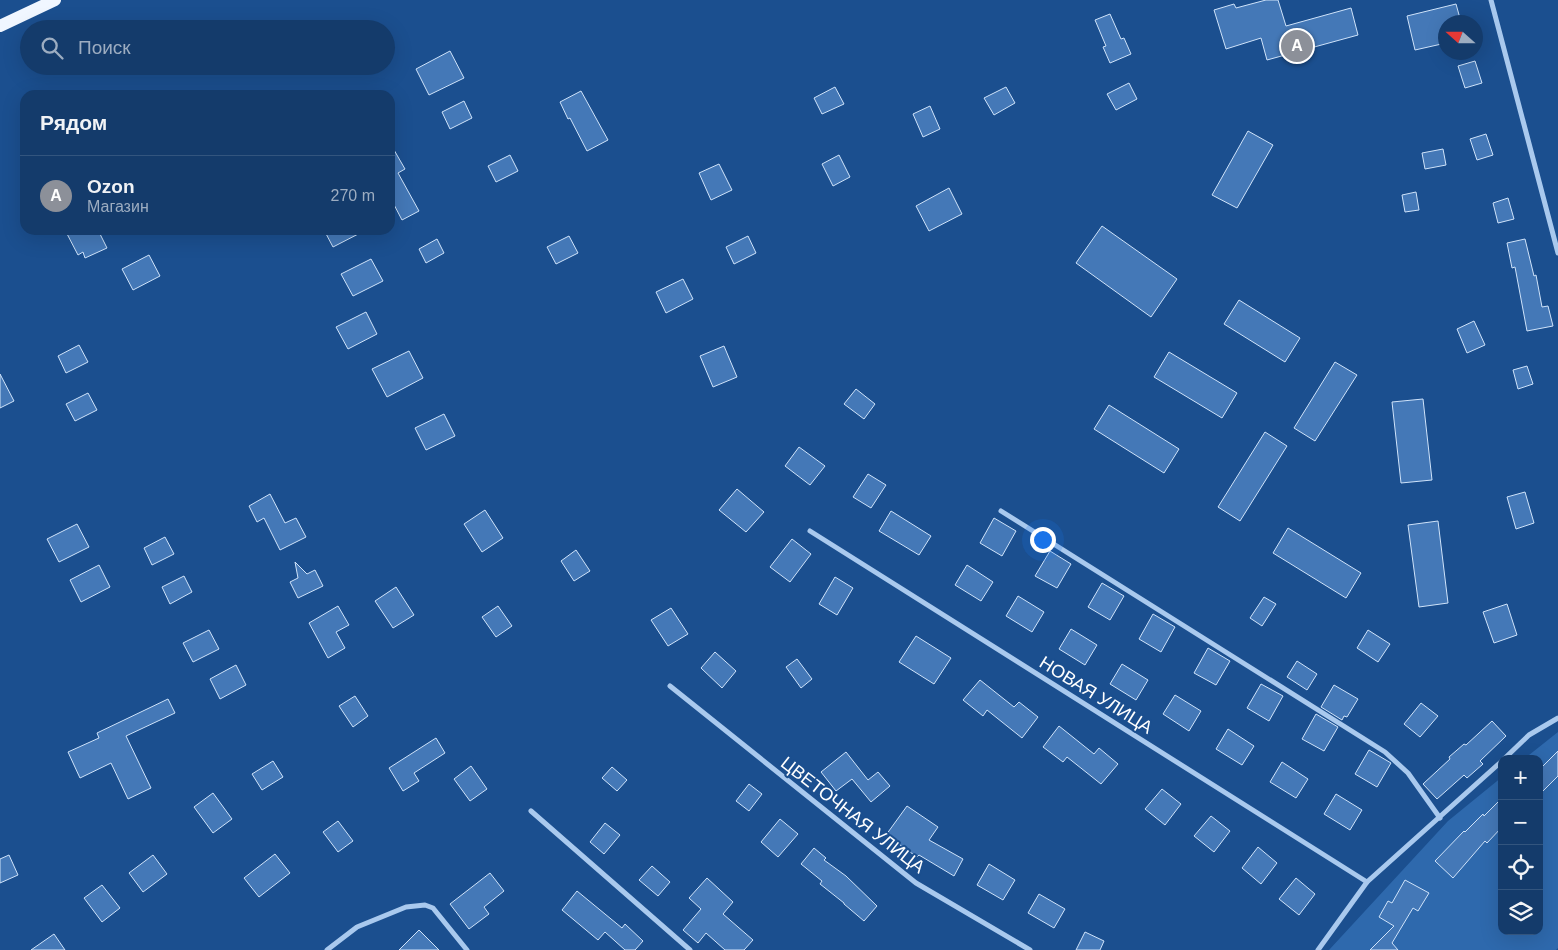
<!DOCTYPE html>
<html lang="ru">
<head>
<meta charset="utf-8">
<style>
  body { margin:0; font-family:Helvetica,sans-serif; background:#1d4271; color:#f1f3f6 }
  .controls { position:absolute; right:15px; bottom:15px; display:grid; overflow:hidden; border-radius:10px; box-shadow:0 5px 20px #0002 }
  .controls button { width:45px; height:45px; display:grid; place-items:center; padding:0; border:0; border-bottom:1px solid #33557e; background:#143b6b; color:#f1f3f6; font:25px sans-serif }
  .compass { position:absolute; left:1438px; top:15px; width:45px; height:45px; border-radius:50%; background:#143b6b; box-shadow:0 5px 20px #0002; rotate:291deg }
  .you { position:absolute; left:1042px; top:539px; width:18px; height:18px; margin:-12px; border:4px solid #fff; border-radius:50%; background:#1a73e8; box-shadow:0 0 0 8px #1a73e833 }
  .badge { display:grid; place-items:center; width:32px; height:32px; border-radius:50%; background:#8c9099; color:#fff; font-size:16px; font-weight:700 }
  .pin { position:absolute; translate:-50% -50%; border:2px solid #fff; box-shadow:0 1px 5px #0006 }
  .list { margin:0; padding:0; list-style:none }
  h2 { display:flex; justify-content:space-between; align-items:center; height:65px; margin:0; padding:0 20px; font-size:21px }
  h2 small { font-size:16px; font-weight:400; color:#9dadc1 }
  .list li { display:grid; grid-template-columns:32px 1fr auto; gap:15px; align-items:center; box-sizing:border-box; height:80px; padding:0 20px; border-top:1px solid #33557e }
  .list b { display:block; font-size:19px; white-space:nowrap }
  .list p { margin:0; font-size:16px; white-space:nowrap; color:#9dadc1 }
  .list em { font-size:16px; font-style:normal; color:#9dadc1 }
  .icon { flex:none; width:28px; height:28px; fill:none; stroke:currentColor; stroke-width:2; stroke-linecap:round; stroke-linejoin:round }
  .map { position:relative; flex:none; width:1558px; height:950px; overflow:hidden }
  .search { position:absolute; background:#143b6b; box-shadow:0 5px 20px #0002; left:20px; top:20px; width:375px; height:55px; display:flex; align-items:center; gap:12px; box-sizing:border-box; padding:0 18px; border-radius:28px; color:#9dadc1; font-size:19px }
  .panel { position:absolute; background:#143b6b; box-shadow:0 5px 20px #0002; left:20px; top:90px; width:375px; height:145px; border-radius:15px }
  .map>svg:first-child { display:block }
</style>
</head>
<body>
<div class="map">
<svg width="1558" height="950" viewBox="0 0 1558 950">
  <rect width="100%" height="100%" fill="#1b4f8f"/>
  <path fill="#2e69ad" d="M1558,732V948L1556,950H1329L1448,821L1502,777V931H1539V759H1524Z"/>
  <g fill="#4478b7" stroke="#cfe3fa">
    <path d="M1266,0H1278L1286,26L1351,8L1358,35L1267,60L1261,38L1226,49L1214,10L1234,4L1236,8Z"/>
    <path d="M1456,4L1461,22H1446V43L1415,50L1407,16Z"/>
    <path d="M1110,14L1121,39L1124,38L1131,54L1110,63L1103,47L1106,46L1095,20Z"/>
    <path d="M450,51L464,78L429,95L416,69Z"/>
    <path d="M1475,61L1482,83L1465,88L1458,66Z"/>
    <path d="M1129,83L1137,99L1116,110L1107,94Z"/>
    <path d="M835,87L844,104L822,114L814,98Z"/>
    <path d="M1006,87L1015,103L994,115L984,98Z"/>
    <path d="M581,91L608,140L587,151L570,118L568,119L560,102Z"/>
    <path d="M464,101L472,118L450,129L442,112Z"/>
    <path d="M930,106L940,129L923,137L913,114Z"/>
    <path d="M1248,131L1273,145L1237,208L1212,195Z"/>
    <path d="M1486,134L1493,155L1477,160L1470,139Z"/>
    <path d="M390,143L405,169L398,173L419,211L402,220L390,197Z"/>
    <path d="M1443,149L1446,165L1425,169L1422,153Z"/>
    <path d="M510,155L518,171L496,182L488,166Z"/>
    <path d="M839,155L850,177L833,186L822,164Z"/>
    <path d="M719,164L732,190L711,200L699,173Z"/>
    <path d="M949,188L962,214L929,231L916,206Z"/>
    <path d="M1416,192L1419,210L1405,212L1402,195Z"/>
    <path d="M1508,198L1514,219L1498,223L1493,203Z"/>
    <path d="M1102,226L1177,279L1151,317L1076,263Z"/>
    <path d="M65,230H88L90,234L98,230L107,248L85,258L83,252L78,255Z"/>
    <path d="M324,230H366L333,247Z"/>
    <path d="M569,236L578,253L556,264L547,247Z"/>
    <path d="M748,236L756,253L734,264L726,247Z"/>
    <path d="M437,239L444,253L426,263L419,249Z"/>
    <path d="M1525,239L1534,276L1536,275L1542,307L1548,306L1553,326L1527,331L1515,267L1512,268L1507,243Z"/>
    <path d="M149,255L160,276L133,290L122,269Z"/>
    <path d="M371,259L383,281L353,296L341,274Z"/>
    <path d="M683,279L693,299L666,313L656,292Z"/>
    <path d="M1239,300L1300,338L1285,362L1224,324Z"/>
    <path d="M366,312L377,334L348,349L336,327Z"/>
    <path d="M1474,321L1485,345L1467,353L1457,329Z"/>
    <path d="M79,345L88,362L66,373L58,356Z"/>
    <path d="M724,346L737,377L713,387L700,356Z"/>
    <path d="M409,351L423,378L387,397L372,369Z"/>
    <path d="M1169,352L1237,393L1222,418L1154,377Z"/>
    <path d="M1335,362L1357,375L1315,441L1294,428Z"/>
    <path d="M1527,366L1533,384L1518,389L1513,370Z"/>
    <path d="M0,374L14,401L0,408Z"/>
    <path d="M856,389L875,404L864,419L844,404Z"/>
    <path d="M88,393L97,410L75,421L66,404Z"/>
    <path d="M1423,399L1432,480L1401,483L1392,402Z"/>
    <path d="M1109,405L1179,449L1164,473L1094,429Z"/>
    <path d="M444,414L455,436L426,450L415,428Z"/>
    <path d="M1265,432L1287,446L1240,521L1218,507Z"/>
    <path d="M799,447L825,466L810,485L785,466Z"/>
    <path d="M868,474L886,485L871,508L853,497Z"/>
    <path d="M737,489L764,512L746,532L719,510Z"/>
    <path d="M1525,492L1534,523L1516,529L1507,497Z"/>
    <path d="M270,494L285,523L296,518L306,537L280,550L264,518L257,522L249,506Z"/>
    <path d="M485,510L503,538L482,552L464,524Z"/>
    <path d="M891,511L931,536L919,555L879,531Z"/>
    <path d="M994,518L1016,531L1002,556L980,543Z"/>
    <path d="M1438,521L1448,603L1419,607L1408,525Z"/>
    <path d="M77,524L89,547L59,562L47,539Z"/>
    <path d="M1288,528L1361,573L1346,598L1273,553Z"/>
    <path d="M165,537L174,554L152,565L144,548Z"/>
    <path d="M792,539L811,554L790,582L770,567Z"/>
    <path d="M576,550L590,571L574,581L561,561Z"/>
    <path d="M1050,551L1071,564L1057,588L1035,576Z"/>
    <path d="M295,562L307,574L315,570L323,586L298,598L290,582L298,578Z"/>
    <path d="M99,565L110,587L81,602L70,580Z"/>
    <path d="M967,565L993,582L981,601L955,585Z"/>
    <path d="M184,576L192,592L170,604L162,587Z"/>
    <path d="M835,577L853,588L837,615L819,604Z"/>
    <path d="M1102,583L1124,596L1110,620L1088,607Z"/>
    <path d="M396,587L414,615L393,628L375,601Z"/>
    <path d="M1018,596L1044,612L1032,632L1006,616Z"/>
    <path d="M1264,597L1276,604L1262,626L1250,618Z"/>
    <path d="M1507,604L1517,635L1494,643L1483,612Z"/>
    <path d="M338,606L349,625L336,632L345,648L328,658L309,623Z"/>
    <path d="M498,606L512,626L496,637L482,617Z"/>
    <path d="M671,608L688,634L668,646L651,620Z"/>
    <path d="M1153,614L1175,627L1161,652L1139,639Z"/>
    <path d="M1071,629L1097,645L1085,665L1059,649Z"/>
    <path d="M209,630L219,649L193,662L183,643Z"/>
    <path d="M1368,630L1390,644L1378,662L1357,648Z"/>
    <path d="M916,636L951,658L934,684L899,662Z"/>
    <path d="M1208,648L1230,661L1216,685L1194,673Z"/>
    <path d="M715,652L736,671L722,688L701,668Z"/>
    <path d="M797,659L812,679L801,688L786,667Z"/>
    <path d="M1297,661L1317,674L1307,690L1287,677Z"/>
    <path d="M1122,664L1148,680L1136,700L1110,684Z"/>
    <path d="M236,665L246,685L220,699L210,679Z"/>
    <path d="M980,680L1014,707L1019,702L1038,717L1022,738L987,710L983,716L963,700Z"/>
    <path d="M1261,684L1283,696L1269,721L1247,708Z"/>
    <path d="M1334,685L1358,699L1347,717L1344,716L1342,720L1321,707Z"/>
    <path d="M1175,695L1201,711L1189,731L1163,714Z"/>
    <path d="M355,696L368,716L353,727L339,706Z"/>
    <path d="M168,699L175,713L126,736L151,788L128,799L111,763L80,778L68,752L99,738L97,733Z"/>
    <path d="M1421,703L1438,716L1420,737L1404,724Z"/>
    <path d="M1316,714L1338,727L1324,751L1302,739Z"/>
    <path d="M1492,721L1506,736L1480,761L1483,764L1467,778L1464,775L1437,799L1423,784L1450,759L1449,757L1464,744L1466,745Z"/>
    <path d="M1059,726L1094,754L1099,748L1118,764L1101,784L1067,757L1063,762L1043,747Z"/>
    <path d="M1228,729L1254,746L1242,765L1216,749Z"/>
    <path d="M436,738L445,753L414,773L419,781L403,791L389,768Z"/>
    <path d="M1369,750L1391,763L1377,787L1355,774Z"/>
    <path d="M1558,751V776L1539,795V770Z"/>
    <path d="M846,752L868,780L878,772L890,786L871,802L852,779L836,791L821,772Z"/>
    <path d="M273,761L283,777L262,790L252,774Z"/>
    <path d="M1282,762L1308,779L1296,798L1270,782Z"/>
    <path d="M471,766L487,789L470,801L454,779Z"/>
    <path d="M612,767L627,780L617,791L602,778Z"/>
    <path d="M749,784L762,794L749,811L736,801Z"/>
    <path d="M1162,789L1181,804L1165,825L1145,809Z"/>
    <path d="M213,793L232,819L213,833L194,807Z"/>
    <path d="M1336,794L1362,810L1350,830L1324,814Z"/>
    <path d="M1502,798V827L1487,843L1485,841L1453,878L1435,861L1464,831L1465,832L1483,814L1484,816Z"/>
    <path d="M907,806L938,827L929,840L963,859L954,876L919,855L917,857L886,835Z"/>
    <path d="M1211,816L1230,831L1214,852L1194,836Z"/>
    <path d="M780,819L798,834L778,857L761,842Z"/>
    <path d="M338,821L353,841L338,852L323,832Z"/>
    <path d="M605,823L620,835L604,854L590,842Z"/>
    <path d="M1258,847L1277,863L1261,884L1242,868Z"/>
    <path d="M814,848L826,858L824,860L846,876L877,906L864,921L844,904V903L820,884L822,881L801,864Z"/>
    <path d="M275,854L290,873L259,897L244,878Z"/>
    <path d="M9,855L18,875L0,883V859Z"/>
    <path d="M153,855L167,874L143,892L129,873Z"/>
    <path d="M989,864L1015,880L1003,900L977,885Z"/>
    <path d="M652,866L670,882L658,896L639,880Z"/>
    <path d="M490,873L504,891L484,907L489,914L469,929L450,904Z"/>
    <path d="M707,878L733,902L723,914L753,940L744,950H725L706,933L698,943L683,930L701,909L689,898Z"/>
    <path d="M1296,878L1315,894L1299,915L1279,899Z"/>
    <path d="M1405,880L1429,893L1418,911L1413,908L1392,943L1398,950H1370L1394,926L1379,917L1388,901L1392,903Z"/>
    <path d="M102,885L120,908L102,922L84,898Z"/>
    <path d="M577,891L622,928L625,924L643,941L635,950H625L605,932L598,940L562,910Z"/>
    <path d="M1039,894L1065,909L1054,928L1028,913Z"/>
    <path d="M419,930L439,950H399Z"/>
    <path d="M1085,932L1104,941L1100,950H1076Z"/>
    <path d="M54,934L65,950H31Z"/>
  </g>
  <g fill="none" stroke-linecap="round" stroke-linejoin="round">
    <g stroke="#a9c9ee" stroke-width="5">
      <path d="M1491,0L1558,253"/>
      <path d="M1001,511L1385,752L1408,773L1440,818"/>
      <path d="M810,531L1367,882"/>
      <path d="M670,686L916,883L1030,950"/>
      <path d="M1504,759L1529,735L1558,718"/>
      <path d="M531,811L690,950"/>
      <path d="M327,950L357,927L406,907L425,905L433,908L467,950"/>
      <path d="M1318,950L1367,882L1502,761"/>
    </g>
    <path stroke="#f0f6ff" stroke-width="12" d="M0,26L55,0"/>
  </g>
  <g text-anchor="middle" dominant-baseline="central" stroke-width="4" stroke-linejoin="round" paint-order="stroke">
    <g font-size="18" fill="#fff" stroke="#1b4f8f">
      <text transform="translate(1096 695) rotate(32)">НОВАЯ УЛИЦА</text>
      <text transform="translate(853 815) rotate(38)">ЦВЕТОЧНАЯ УЛИЦА</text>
    </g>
  </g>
</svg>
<div class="controls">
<button>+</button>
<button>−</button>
<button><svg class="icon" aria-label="locate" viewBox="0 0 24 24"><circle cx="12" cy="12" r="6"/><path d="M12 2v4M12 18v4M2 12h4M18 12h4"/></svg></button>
<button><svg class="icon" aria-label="layers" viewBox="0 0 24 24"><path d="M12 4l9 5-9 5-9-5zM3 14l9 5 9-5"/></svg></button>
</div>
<svg class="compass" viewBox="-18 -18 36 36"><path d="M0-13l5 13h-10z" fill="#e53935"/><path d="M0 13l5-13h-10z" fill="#9dadc1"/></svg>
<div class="you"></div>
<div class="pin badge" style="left:1297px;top:46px">A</div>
<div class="search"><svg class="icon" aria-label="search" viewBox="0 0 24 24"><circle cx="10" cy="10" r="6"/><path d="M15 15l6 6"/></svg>Поиск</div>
<section class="panel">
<h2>Рядом<small></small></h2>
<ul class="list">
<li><span class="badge">A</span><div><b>Ozon</b><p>Магазин</p></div><em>270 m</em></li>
</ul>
</section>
</div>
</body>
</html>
